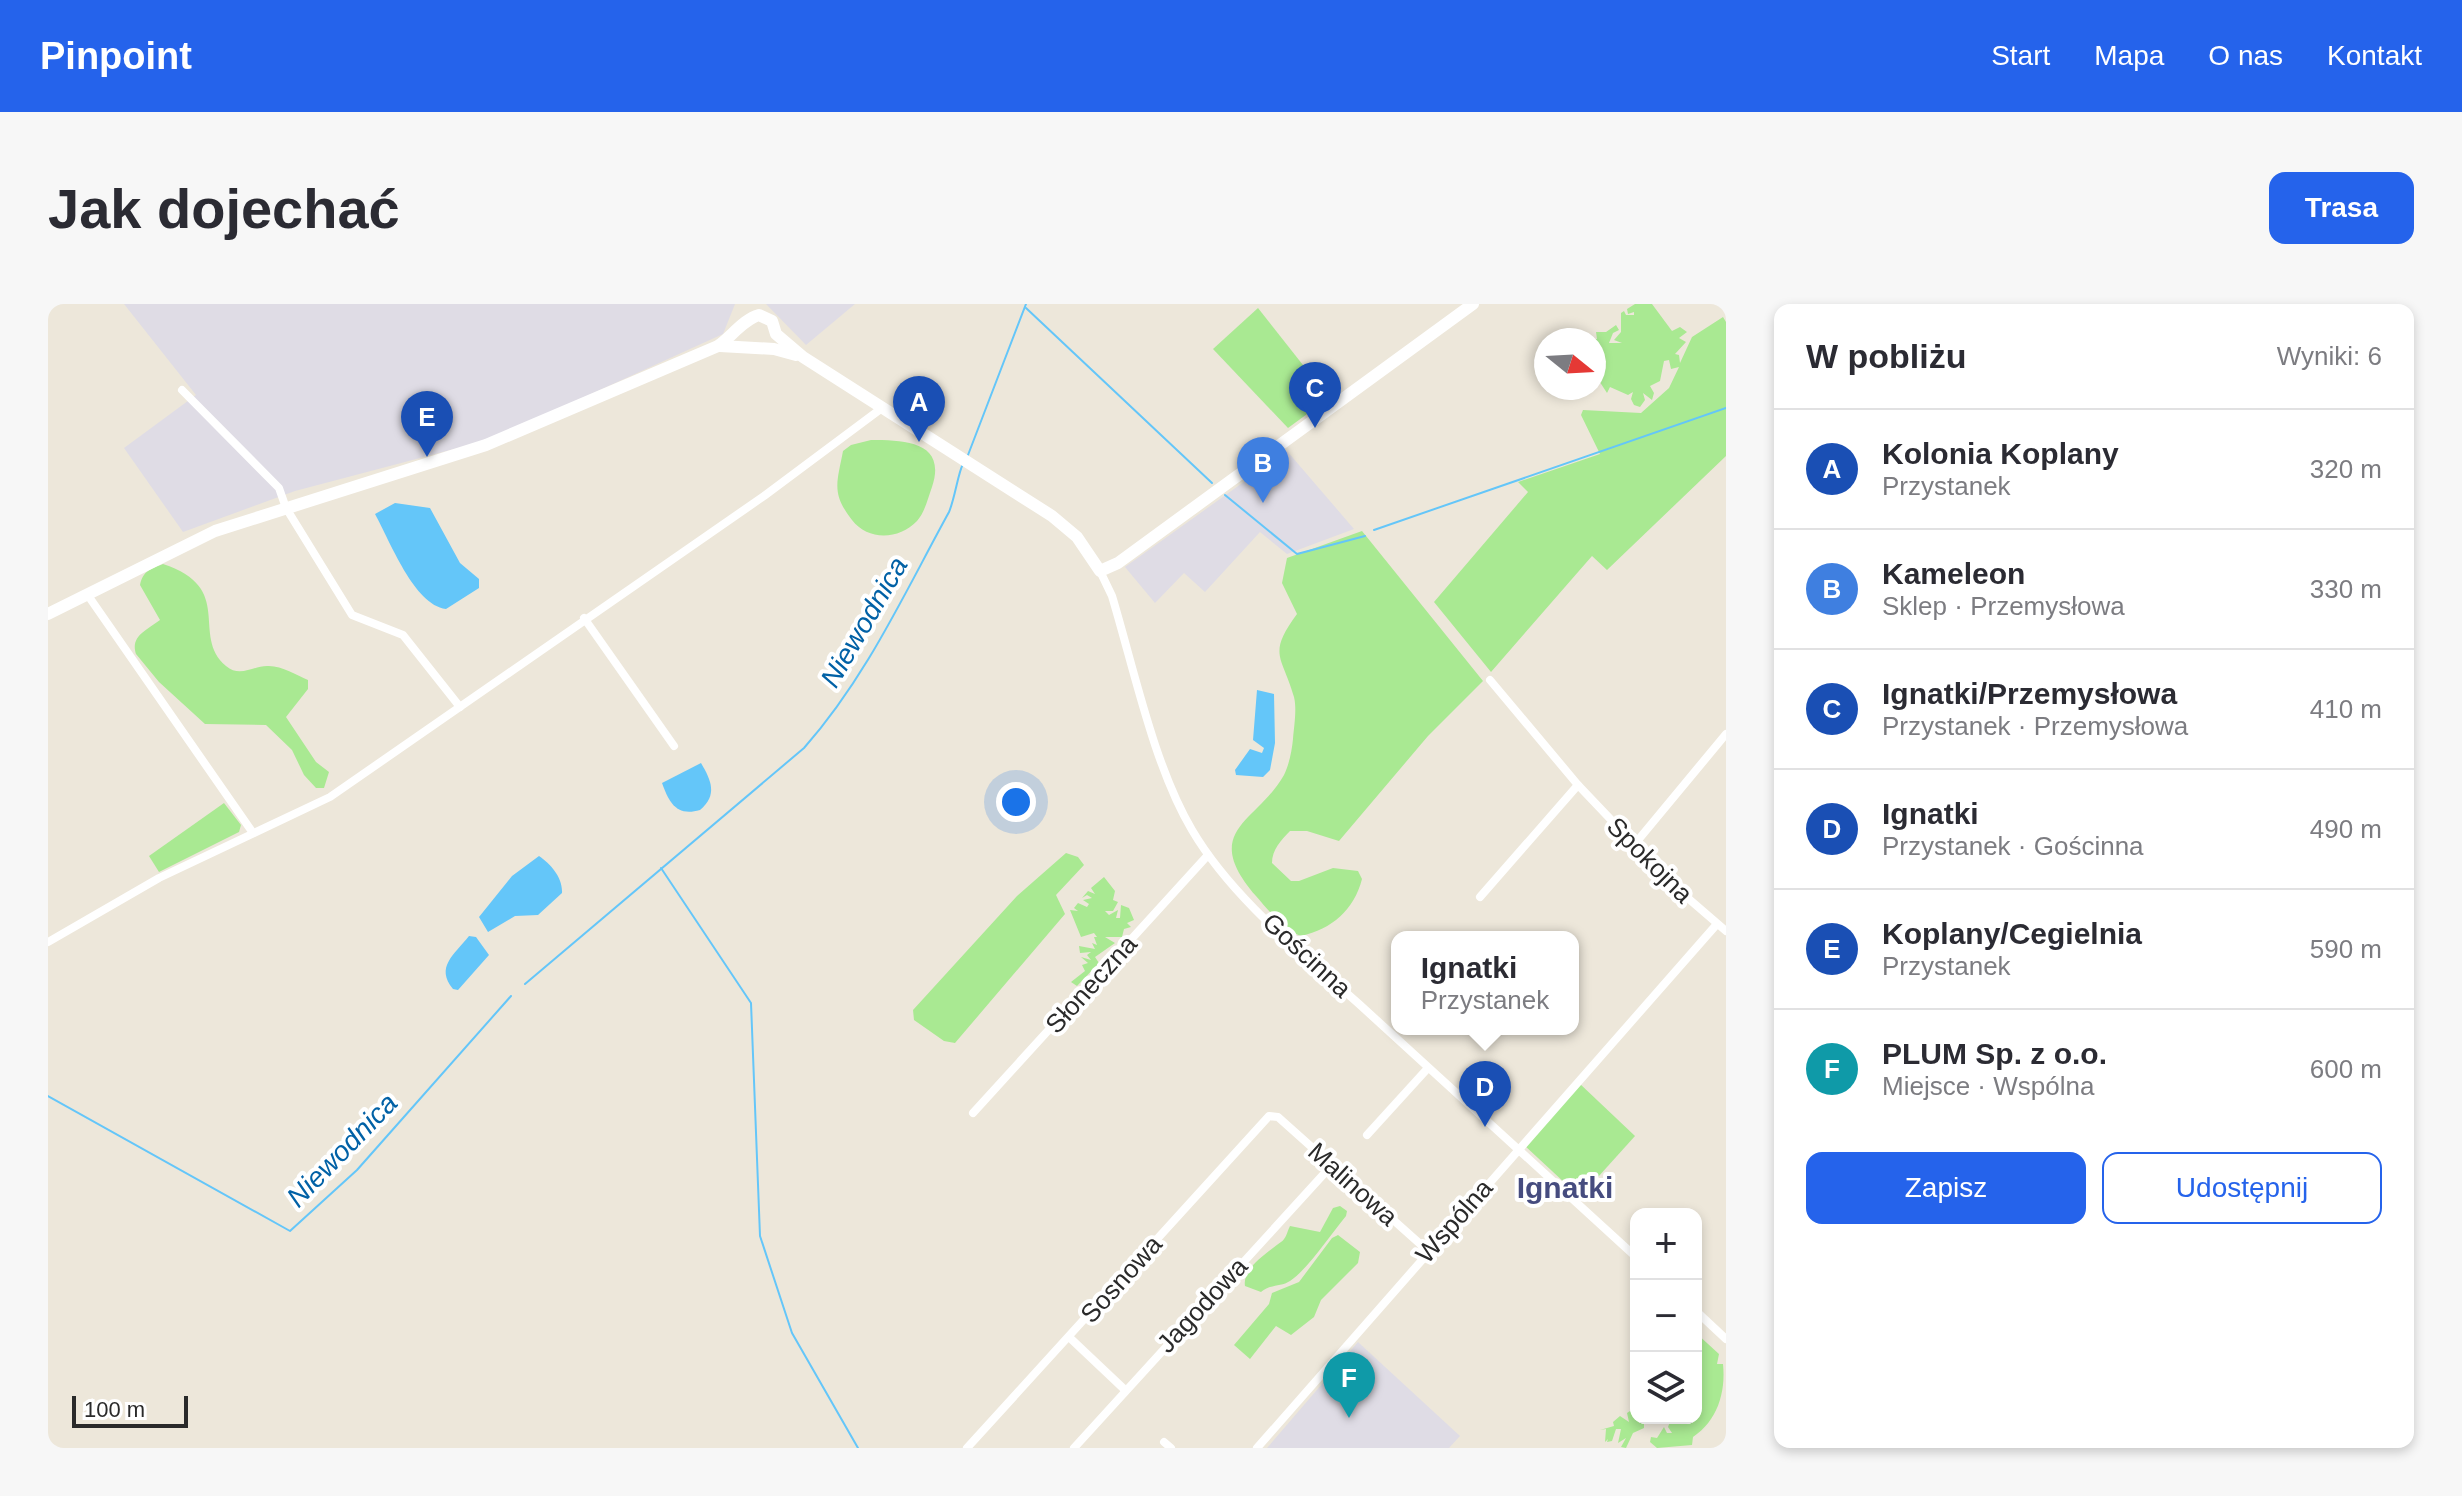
<!DOCTYPE html>
<html lang="pl">
<head>
<meta charset="utf-8">
<style>
  body { margin:0; font-family:Arial,sans-serif; background:#f7f7f7; color:#2b2b33 }
  .controls { position:absolute; right:24px; bottom:24px; display:grid; overflow:hidden; border-radius:16px; box-shadow:0 4px 12px #0003 }
  .controls button { width:72px; height:72px; display:grid; place-items:center; padding:0; border:0; border-bottom:2px solid #e1e1e2; background:#fff; color:#2b2b33; font:40px sans-serif }
  .compass { position:absolute; left:1486px; top:24px; width:72px; height:72px; border-radius:50%; background:#fff; box-shadow:0 4px 12px #0003; rotate:108deg }
  .scale { position:absolute; left:24px; bottom:20px; width:116px; box-sizing:border-box; padding-left:8px; border:4px solid #2a2a2a; border-top:0; font-size:22px; line-height:28px; white-space:nowrap; color:#2a2a2a; -webkit-text-stroke:6px #fff; paint-order:stroke }
  .you { position:absolute; left:968px; top:498px; width:28px; height:28px; margin:-20px; border:6px solid #fff; border-radius:50%; background:#1a73e8; box-shadow:0 0 0 12px #1a73e833 }
  .badge { display:grid; place-items:center; width:52px; height:52px; border-radius:50%; background:#2563eb; color:#fff; font-size:26px; font-weight:700 }
  .pin { position:absolute; translate:-50% -66px; filter:drop-shadow(0 2px 4px #0008) }
  .pin::after { content:''; position:absolute; top:42px; width:28px; height:24px; background:inherit; clip-path:polygon(0 0,100% 0,50% 100%) }
  .popup { position:absolute; left:1343px; top:627px; width:188px; height:104px; box-sizing:border-box; display:grid; place-content:center; border-radius:16px; background:#fff; filter:drop-shadow(0 2px 6px #0005); font-size:26px; white-space:nowrap; color:#7c7c81 }
  .popup b { font-size:30px; color:#2b2b33 }
  .popup::after { content:''; position:absolute; left:50%; top:100%; margin-left:-16px; border:16px solid transparent; border-top-color:#fff }
  .list { margin:0; padding:0; list-style:none }
  h2 { display:flex; justify-content:space-between; align-items:center; height:104px; margin:0; padding:0 32px; font-size:34px }
  h2 small { font-size:26px; font-weight:400; color:#7c7c81 }
  .list li { display:grid; grid-template-columns:52px 1fr auto; gap:24px; align-items:center; box-sizing:border-box; height:120px; padding:0 32px; border-top:2px solid #e1e1e2 }
  .list b { display:block; font-size:30px; white-space:nowrap }
  .list p { margin:0; font-size:26px; white-space:nowrap; color:#7c7c81 }
  .list em { font-size:26px; font-style:normal; color:#7c7c81 }
  .actions { display:flex; gap:16px; padding:24px 32px }
  .actions a { flex:1; padding:18px 0; border:2px solid #2563eb; border-radius:16px; text-align:center; font-size:28px; color:#2563eb }
  .actions .main { background:#2563eb; color:#fff }
  .icon { flex:none; width:44px; height:44px; fill:none; stroke:currentColor; stroke-width:2; stroke-linecap:round; stroke-linejoin:round }
  .map { position:relative; flex:none; width:1678px; height:1144px; overflow:hidden; border-radius:16px }
  header { display:flex; align-items:center; gap:48px; box-sizing:border-box; height:112px; padding:0 40px; background:#2563eb; color:#fff }
  header strong { font-size:38px }
  nav { display:flex; gap:44px; margin-inline-start:auto; font-size:28px }
  .intro { display:flex; align-items:center; justify-content:space-between; box-sizing:border-box; height:192px; padding:0 48px }
  h1 { margin:0; font-size:56px }
  .button { padding:20px 36px; border-radius:16px; background:#2563eb; color:#fff; font-size:28px; font-weight:700 }
  main { display:flex; gap:48px; padding:0 48px }
  aside { flex:1; background:#fff; border-radius:16px; box-shadow:0 4px 12px #0003 }
  .map>svg:first-child { display:block }
</style>
</head>
<body>
<header>
<strong>Pinpoint</strong>
<nav><a>Start</a><a>Mapa</a><a>O nas</a><a>Kontakt</a></nav>
</header>
<div class="intro"><h1>Jak dojechać</h1><a class="button">Trasa</a></div>
<main>
<div class="map">
<svg width="1678" height="1144" viewBox="0 0 1678 1144">
  <rect width="100%" height="100%" fill="#ede7da"/>
  <g fill="#dfdce5">
    <path d="M76,0H687L675,30L444,135L247,187L135,228L76,144L148,91Z"/>
    <path d="M718,0H807L758,41Z"/>
    <path d="M1239,147L1306,225L1239,250L1212,228L1157,288L1136,269L1107,299L1077,263Z"/>
    <path d="M1310,1038L1412,1132L1401,1144H1219Z"/>
  </g>
  <g fill="#a9e992">
    <path d="M1587,0H1604L1624,27L1632,23L1639,28L1631,34L1638,38L1627,50L1631,51L1632,59L1644,33L1675,13L1678,18V152L1559,266L1544,252L1443,368L1386,298L1480,188L1470,178L1552,150L1533,111L1535,106L1593,109L1621,84L1631,63L1623,65L1621,56L1616,57L1612,77L1602,82L1606,89L1604,96L1595,89L1597,96L1592,103L1586,101L1583,95L1585,88L1580,91L1562,83L1559,89L1546,69L1543,35H1549L1548,28H1558L1568,21L1571,26L1565,29L1561,39H1574L1566,36L1573,28V9L1576,7L1578,11H1586V8L1580,10L1579,5Z"/>
    <path d="M1210,4L1281,94L1240,124L1165,45Z"/>
    <path d="M823,136C858,136 899,138 884,183C880,194 877,208 869,217C851,236 820,237 804,216C783,189 789,179 795,147L803,141Z"/>
    <path d="M1314,227L1435,377L1380,432L1291,537L1259,527H1242C1233,536 1224,546 1224,559L1243,577H1251L1285,564L1310,567L1314,575C1306,606 1284,625 1253,632C1235,625 1220,606 1208,592C1151,526 1209,519 1236,471C1241,461 1244,446 1245,435C1246,423 1249,405 1246,393C1234,351 1219,351 1249,310L1234,279L1239,254Z"/>
    <path d="M115,260C188,284 142,331 178,362C192,374 205,362 219,362C233,361 248,371 260,376V385L238,413L268,458L281,468L276,484H268L256,471L244,446L218,421L157,420L111,378L88,350C82,332 99,326 112,316L92,281C95,267 102,265 115,260Z"/>
    <path d="M176,499L193,521L191,528L111,568L101,552Z"/>
    <path d="M1018,549L1030,553L1036,561L1008,591L1017,610L907,739L896,737L866,716L865,706L969,592Z"/>
    <path d="M1056,573L1067,587L1065,596L1070,598L1065,607H1057L1061,611L1070,606L1068,614H1072L1073,601L1081,604L1086,616L1079,619L1083,623L1076,625L1074,633H1057L1067,639L1047,653L1051,659L1029,682L1023,678L1037,667L1034,661L1040,659L1033,653L1043,656L1039,651L1043,648L1032,649L1031,642L1047,645L1044,639L1049,641L1046,633H1049L1046,629L1033,633L1022,606L1030,607L1026,604L1030,599L1039,603L1041,600L1035,596L1044,594L1039,591L1034,594L1040,587L1047,590L1043,584Z"/>
    <path d="M1531,779L1587,832L1532,893L1476,841Z"/>
    <path d="M1292,902L1299,907L1298,912C1283,930 1260,965 1242,977C1233,983 1222,980 1213,988L1197,982C1194,964 1220,948 1233,938C1238,935 1239,928 1242,922L1272,928L1285,904Z"/>
    <path d="M1290,931L1312,948L1310,959L1273,996L1266,1013L1243,1031L1228,1022L1202,1055L1186,1041L1221,1000L1224,989L1251,978L1284,934Z"/>
    <path d="M1648,1029L1671,1050L1669,1060H1675C1678,1089 1669,1117 1645,1133L1644,1141L1609,1144L1602,1138L1603,1133L1609,1134L1616,1123L1619,1129H1624L1620,1123L1623,1115L1648,1114L1651,1070L1648,1072Z"/>
    <path d="M1582,1107L1588,1114H1605L1606,1116H1596V1124L1585,1129L1578,1144L1573,1143L1578,1134L1570,1139L1573,1125H1568L1564,1137L1559,1138L1560,1135L1557,1138L1558,1125L1552,1126L1566,1122L1565,1118L1572,1112L1581,1118L1579,1109Z"/>
  </g>
  <g fill="#64c6f9">
    <path d="M347,199L382,204L412,259L431,275V284L398,305C366,301 342,237 327,210Z"/>
    <path d="M1209,386L1226,390L1227,439L1222,466L1215,473L1188,471L1187,466L1202,445L1214,449L1216,444L1205,436Z"/>
    <path d="M653,459C663,476 670,491 652,506C628,513 621,498 614,479Z"/>
    <path d="M491,552C503,560 515,574 514,589L490,611L467,612L440,628L431,613L464,572Z"/>
    <path d="M421,632L428,633L441,651L410,686L405,685C387,663 406,651 421,632Z"/>
  </g>
  <g fill="none" stroke-linecap="round" stroke-linejoin="round">
    <g stroke="#64c6f9" stroke-width="2">
      <path d="M978,4L1164,179"/>
      <path d="M920,151L978,0"/>
      <path d="M1177,191L1249,250L1317,232"/>
      <path d="M1326,226L1678,104"/>
      <path d="M613,564L703,699L712,932L744,1029L810,1144"/>
      <path d="M477,680L756,444C818,374 856,290 901,208C907,194 910,169 915,160"/>
      <path d="M0,792L242,927L309,866L463,692"/>
    </g>
    <g stroke="#fff" stroke-width="8">
      <path d="M134,86L231,184L238,204L304,311L355,331L412,403"/>
      <path d="M1052,267L1064,292C1086,365 1106,462 1144,526C1184,594 1253,648 1311,700C1404,784 1495,869 1588,953"/>
      <path d="M39,290L205,529"/>
      <path d="M536,314L626,442"/>
      <path d="M1442,376L1530,481"/>
      <path d="M1586,541L1678,430"/>
      <path d="M1432,593L1530,481L1627,583L1678,627"/>
      <path d="M0,638L111,574L282,493L716,192L834,104"/>
      <path d="M925,809L1160,551"/>
      <path d="M1319,831L1380,764"/>
      <path d="M1648,1007L1678,1035"/>
      <path d="M1021,1033L1076,1085"/>
      <path d="M1116,1138L1123,1144"/>
      <path d="M919,1144L1221,812L1230,813L1380,947"/>
      <path d="M1026,1144L1284,861"/>
      <path d="M1209,1144L1669,620"/>
    </g>
    <g stroke="#fff" stroke-width="12">
      <path d="M672,42L726,45L748,51"/>
      <path d="M0,310L167,227L438,141L670,42C683,33 696,15 711,11L724,17L728,30L755,53L1004,212L1029,233L1052,267L1070,259L1425,0"/>
    </g>
  </g>
  <g text-anchor="middle" dominant-baseline="central" stroke-width="8" stroke-linejoin="round" paint-order="stroke">
    <g font-size="26" fill="#2a2a2a" stroke="#fff">
      <text transform="translate(1602 556) rotate(45)">Spokojna</text>
      <text transform="translate(1259 651) rotate(43)">Gościnna</text>
      <text transform="translate(1043 680) rotate(-48)">Słoneczna</text>
      <text transform="translate(1305 880) rotate(42)">Malinowa</text>
      <text transform="translate(1406 917) rotate(-49)">Wspólna</text>
      <text transform="translate(1073 975) rotate(-48)">Sosnowa</text>
      <text transform="translate(1154 1001) rotate(-47)">Jagodowa</text>
    </g>
    <g font-size="28" font-style="italic" fill="#0161a6" stroke="#fff">
      <text transform="translate(816 318) rotate(-60)">Niewodnica</text>
      <text transform="translate(294 846) rotate(-46)">Niewodnica</text>
    </g>
    <g font-size="30" font-weight="bold" fill="#464c7f" stroke="#fff">
      <text x="1517" y="883">Ignatki</text>
    </g>
  </g>
</svg>
<div class="controls">
<button>+</button>
<button>−</button>
<button><svg class="icon" aria-label="layers" viewBox="0 0 24 24"><path d="M12 4l9 5-9 5-9-5zM3 14l9 5 9-5"/></svg></button>
</div>
<svg class="compass" viewBox="-18 -18 36 36"><path d="M0-13l5 13h-10z" fill="#e53935"/><path d="M0 13l5-13h-10z" fill="#7c7c81"/></svg>
<div class="scale">100 m</div>
<div class="you"></div>
<div class="pin badge" style="left:871px;top:138px;background:#1a4fb4">A</div>
<div class="pin badge" style="left:1215px;top:199px;background:#3f7fe0">B</div>
<div class="pin badge" style="left:1267px;top:124px;background:#1a4fb4">C</div>
<div class="pin badge" style="left:1437px;top:823px;background:#1a4fb4">D</div>
<div class="popup"><b>Ignatki</b>Przystanek</div>
<div class="pin badge" style="left:379px;top:153px;background:#1a4fb4">E</div>
<div class="pin badge" style="left:1301px;top:1114px;background:#0f9aa8">F</div>
</div>
<aside>
<h2>W pobliżu<small>Wyniki: 6</small></h2>
<ul class="list">
<li><span class="badge" style="background:#1a4fb4">A</span><div><b>Kolonia Koplany</b><p>Przystanek</p></div><em>320 m</em></li>
<li><span class="badge" style="background:#3f7fe0">B</span><div><b>Kameleon</b><p>Sklep · Przemysłowa</p></div><em>330 m</em></li>
<li><span class="badge" style="background:#1a4fb4">C</span><div><b>Ignatki/Przemysłowa</b><p>Przystanek · Przemysłowa</p></div><em>410 m</em></li>
<li><span class="badge" style="background:#1a4fb4">D</span><div><b>Ignatki</b><p>Przystanek · Gościnna</p></div><em>490 m</em></li>
<li><span class="badge" style="background:#1a4fb4">E</span><div><b>Koplany/Cegielnia</b><p>Przystanek</p></div><em>590 m</em></li>
<li><span class="badge" style="background:#0f9aa8">F</span><div><b>PLUM Sp. z o.o.</b><p>Miejsce · Wspólna</p></div><em>600 m</em></li>
</ul>
<div class="actions"><a class="main">Zapisz</a><a>Udostępnij</a></div>
</aside>
</main>
</body>
</html>
